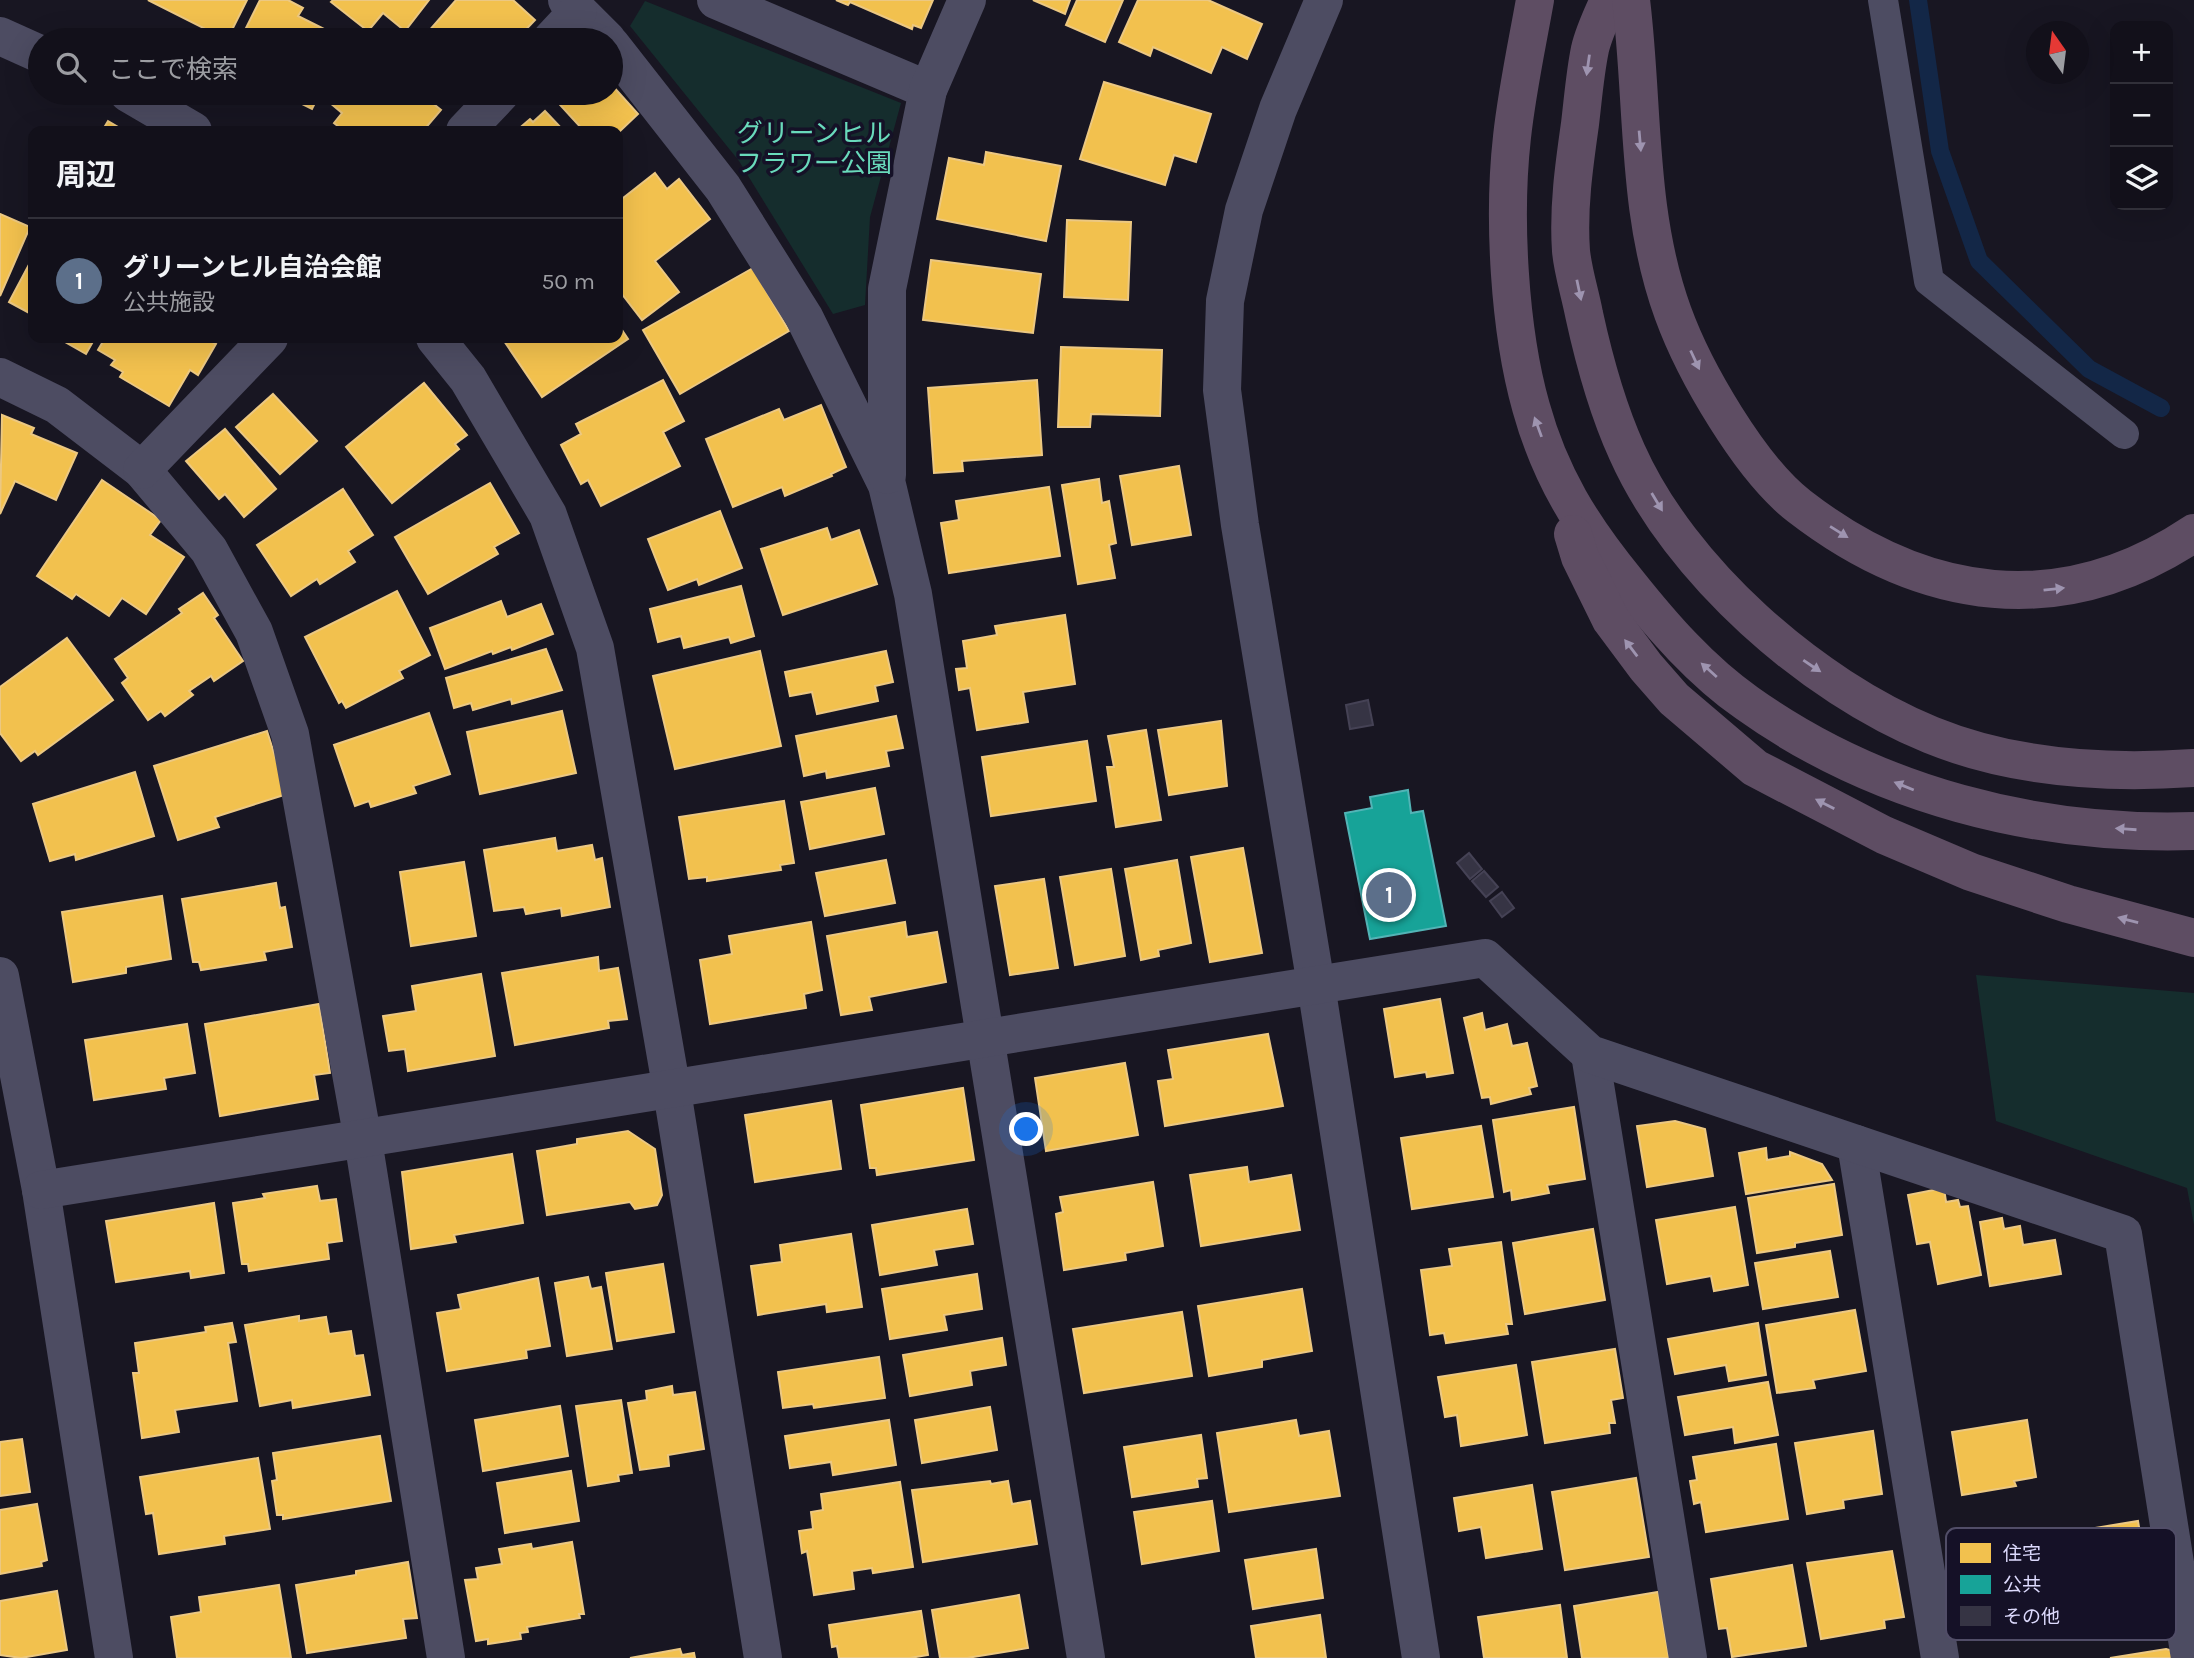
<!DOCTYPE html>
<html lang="ja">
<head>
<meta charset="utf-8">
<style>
  body { margin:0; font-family:Karla,"Noto Sans JP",sans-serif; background:#1f1e27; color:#f1f3f6 }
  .controls { position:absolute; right:21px; top:21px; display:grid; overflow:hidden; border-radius:14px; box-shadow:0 7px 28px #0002 }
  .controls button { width:63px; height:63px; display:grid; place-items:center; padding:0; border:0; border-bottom:2px solid #313039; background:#12101a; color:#f1f3f6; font:35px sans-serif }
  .compass { position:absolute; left:2026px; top:21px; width:63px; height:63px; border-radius:50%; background:#12101a; box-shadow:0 7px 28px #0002; rotate:346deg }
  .you { position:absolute; left:1027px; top:1130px; width:24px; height:24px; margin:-18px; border:5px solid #fff; border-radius:50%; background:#1a73e8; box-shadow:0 0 0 10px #1a73e833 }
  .badge { display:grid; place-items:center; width:46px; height:46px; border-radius:50%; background:#db2777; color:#fff; font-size:23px; font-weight:700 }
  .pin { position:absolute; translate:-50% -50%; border:4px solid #fff; box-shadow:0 2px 7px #0006 }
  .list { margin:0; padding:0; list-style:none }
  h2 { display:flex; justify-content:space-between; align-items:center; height:91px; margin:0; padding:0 28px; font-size:30px }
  h2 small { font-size:23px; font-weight:400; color:#9c9da2 }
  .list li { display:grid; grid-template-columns:46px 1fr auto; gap:21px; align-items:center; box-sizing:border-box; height:126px; padding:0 28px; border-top:2px solid #313039 }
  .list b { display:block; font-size:26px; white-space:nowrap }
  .list p { margin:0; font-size:23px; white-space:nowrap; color:#9c9da2 }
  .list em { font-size:23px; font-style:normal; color:#9c9da2 }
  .icon { flex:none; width:38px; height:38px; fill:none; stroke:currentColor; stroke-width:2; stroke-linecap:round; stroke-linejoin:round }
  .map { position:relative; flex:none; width:2194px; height:1658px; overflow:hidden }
  .search { position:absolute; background:#12101a; box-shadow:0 7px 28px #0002; left:28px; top:28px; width:595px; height:77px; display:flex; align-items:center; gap:18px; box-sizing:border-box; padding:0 24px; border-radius:38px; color:#9c9da2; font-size:26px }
  .panel { position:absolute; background:#12101a; box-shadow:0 7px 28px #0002; left:28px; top:126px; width:595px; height:217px; border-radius:14px }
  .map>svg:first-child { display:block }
</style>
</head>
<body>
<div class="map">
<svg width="2194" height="1658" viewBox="0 0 2194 1658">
  <rect width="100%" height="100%" fill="#181622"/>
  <g fill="#152d2d">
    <path d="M645,1L901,103L870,217L865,305L833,314L739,161L630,26Z"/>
    <path d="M1976,975L2194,993V1225L2187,1188L1996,1121Z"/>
  </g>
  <g fill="#f2c14e" stroke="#ecc882" stroke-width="2">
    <path d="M148,0H247L227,40Z"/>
    <path d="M260,0H288L303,8L298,16L346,40H240Z"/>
    <path d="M333,0H429L405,31L383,13L368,31L331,2Z"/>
    <path d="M456,0H513L535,20L516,40H437L428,32Z"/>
    <path d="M836,0H933L921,28L913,25L912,29L850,2L848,5Z"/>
    <path d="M1033,0H1070L1065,14Z"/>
    <path d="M1077,0H1123L1105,42L1066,25Z"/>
    <path d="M1138,0H1208L1262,24L1247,59L1222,47L1211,73L1153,47L1150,56L1119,42Z"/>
    <path d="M1104,82L1211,114L1196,162L1174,155L1165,185L1080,159Z"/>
    <path d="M611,84L638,114L618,133L584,131L551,95L554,93H611Z"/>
    <path d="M262,93H320L312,109L282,94L279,101Z"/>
    <path d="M339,93H420L441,110L423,131H344L334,123L342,113L330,103Z"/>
    <path d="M545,111L564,131H516L530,119L533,122Z"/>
    <path d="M108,121L125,131H102Z"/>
    <path d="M986,152L1061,166L1046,241L937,219L949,158L984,165Z"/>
    <path d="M655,173L667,189L679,179L710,219L655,261L679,292L642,320L618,289V202Z"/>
    <path d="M0,214L30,227L0,296Z"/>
    <path d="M1067,220L1131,222L1128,300L1064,297Z"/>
    <path d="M33,257V315L9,302Z"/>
    <path d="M931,260L1041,274L1033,333L923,320Z"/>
    <path d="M753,268L789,331L680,394L643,330Z"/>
    <path d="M618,324L628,339L542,397L502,338H618Z"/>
    <path d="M58,338H95L86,354Z"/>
    <path d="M105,338H205L216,344L198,375L190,370L169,406L120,377L123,372L111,365L115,360L98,350Z"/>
    <path d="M1061,347L1162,350L1160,416L1091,414L1090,427H1058Z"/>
    <path d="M663,380L684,421L663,432L680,466L601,506L588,480L581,484L561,445L581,434L576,424Z"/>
    <path d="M1037,380L1042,455L962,461L963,471L934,473L928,388Z"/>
    <path d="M424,383L467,435L455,444L459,449L392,503L346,447Z"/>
    <path d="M273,394L317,441L280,474L236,427Z"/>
    <path d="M821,405L846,467L831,474L832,476L785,496L782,487L733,507L706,439L779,409L784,420Z"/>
    <path d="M2,415L34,428L31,434L77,453L56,500L15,481L0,514Z"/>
    <path d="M225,429L276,489L244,517L225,494L219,499L186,461Z"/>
    <path d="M1179,466L1191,535L1132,545L1120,476Z"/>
    <path d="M1099,479L1102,503L1109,501L1116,543L1109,545L1115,578L1078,584L1062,485Z"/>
    <path d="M102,480L161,520L150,535L184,557L146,614L122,598L109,616L76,594L72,599L37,576Z"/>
    <path d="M490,483L519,533L494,547L498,554L428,594L395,537Z"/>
    <path d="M1049,487L1060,556L949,573L941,523L959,520L956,501Z"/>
    <path d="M343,489L373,535L348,551L355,562L320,584L317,579L291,596L257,545Z"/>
    <path d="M720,511L742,568L699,585L697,579L668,590L648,539Z"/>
    <path d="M827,528L831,540L859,530L877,584L783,615L761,549Z"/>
    <path d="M741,586L754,636L731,643L729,637L684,648L681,636L658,642L650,609Z"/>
    <path d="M397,591L430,655L399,671L403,678L346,708L342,701L339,703L305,637Z"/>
    <path d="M203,593L218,615L214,618L243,661L214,681L211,676L189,691L193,695L165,716L161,711L148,720L122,683L128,678L115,659L182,613L179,609Z"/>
    <path d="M501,601L507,617L541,604L553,634L512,650L511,647L493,654L492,651L445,669L430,628Z"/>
    <path d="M1065,615L1075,684L1023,692L1028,722L977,730L970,688L959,690L956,669L967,668L963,641L997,635L995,626Z"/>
    <path d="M67,638L113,700L38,755L35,751L21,761L0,733V687Z"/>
    <path d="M546,649L562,690L512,704L511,699L473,710L471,703L454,708L446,678Z"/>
    <path d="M760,651L781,746L675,769L653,676Z"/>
    <path d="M886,651L893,682L875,686L878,701L817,714L812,692L790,696L785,672Z"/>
    <path d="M562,711L576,773L480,794L467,732Z"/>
    <path d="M429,713L450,774L413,786L416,793L371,807L369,801L355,806L334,745Z"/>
    <path d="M896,716L903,748L886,751L889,766L827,778L826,771L804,776L796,736Z"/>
    <path d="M1221,721L1227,786L1169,795L1158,730Z"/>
    <path d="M1146,730L1161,820L1116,827L1107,767H1114L1108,736Z"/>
    <path d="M267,731L287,794L215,817L219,827L178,840L154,766Z"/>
    <path d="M1087,741L1096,801L991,816L982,757Z"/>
    <path d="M135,772L154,836L76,860L75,854L50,861L33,804Z"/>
    <path d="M875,788L884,834L810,849L801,802Z"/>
    <path d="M784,801L794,863L780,865L781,870L707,881V877L689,879L679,817Z"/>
    <path d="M555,838L557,851L592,845L595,860L602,858L610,907L562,916L561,908L526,914L524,907L494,911L484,850Z"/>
    <path d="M1243,848L1262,953L1210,962L1191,857Z"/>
    <path d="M886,860L895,903L825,916L816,873Z"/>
    <path d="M1177,860L1191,943L1158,950L1159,956L1141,960L1125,869Z"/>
    <path d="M464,862L476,936L411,946L400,872Z"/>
    <path d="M1111,869L1125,956L1075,965L1060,877Z"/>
    <path d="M1044,879L1058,968L1010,975L995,886Z"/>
    <path d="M276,883L280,908L285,907L292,947L264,952L266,960L201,970L199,962H193L182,899Z"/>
    <path d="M162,896L171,959L126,967V973L73,982L62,912Z"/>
    <path d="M811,922L822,990L804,994L806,1008L710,1024L700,960L732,954L729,936Z"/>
    <path d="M905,922L907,937L937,932L946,982L869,997L872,1010L841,1015L827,936Z"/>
    <path d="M598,957L599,971L618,968L627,1019L608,1021L609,1028L515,1045L502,973Z"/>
    <path d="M481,974L495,1056L408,1071L405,1049L389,1051L383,1016L416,1011L412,986Z"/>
    <path d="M1440,999L1453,1073L1427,1077L1426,1072L1395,1077L1384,1009Z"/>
    <path d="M319,1004L330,1073L314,1075L318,1099L220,1116L205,1024Z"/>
    <path d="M1482,1013L1485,1030L1507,1024L1512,1046L1527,1043L1537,1086L1529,1088L1531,1094L1491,1104L1490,1097L1482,1098L1464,1018Z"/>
    <path d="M187,1024L195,1073L164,1078L166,1089L94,1100L85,1040Z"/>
    <path d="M1268,1034L1283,1106L1165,1126L1158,1081L1173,1079L1168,1050Z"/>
    <path d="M1125,1063L1138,1135L1046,1151L1035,1078Z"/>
    <path d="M963,1088L974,1160L877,1175L876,1168H870L861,1105Z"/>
    <path d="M831,1101L841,1169L755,1182L745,1115Z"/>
    <path d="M1574,1107L1585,1179L1547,1185L1549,1193L1512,1200L1511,1190L1504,1192L1493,1120Z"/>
    <path d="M1675,1121L1705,1129L1713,1176L1647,1187L1637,1126Z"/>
    <path d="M1481,1126L1493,1197L1412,1209L1401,1138Z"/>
    <path d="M628,1131L655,1149L662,1195L657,1205L635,1209L630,1202L547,1215L537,1151L577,1144V1139Z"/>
    <path d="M1766,1148L1767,1160L1790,1156V1152L1822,1164L1832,1180L1746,1194L1739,1153Z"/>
    <path d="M512,1154L523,1223L454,1235L456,1242L411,1249L402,1172Z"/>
    <path d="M1247,1167L1249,1182L1291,1175L1300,1230L1201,1246L1190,1175Z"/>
    <path d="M1153,1182L1163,1246L1125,1253L1126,1260L1064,1270L1056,1214L1063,1212L1060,1197Z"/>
    <path d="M1834,1184L1842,1235L1795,1243V1247L1757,1253L1748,1198Z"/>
    <path d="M317,1186L320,1201L336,1199L342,1241L327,1243L329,1259L249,1271L248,1264H242L233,1203L265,1198L263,1194Z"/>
    <path d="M1944,1188L1946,1202L1958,1200L1960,1207L1968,1206L1981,1275L1938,1284L1930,1242L1917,1244L1908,1195Z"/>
    <path d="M214,1203L224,1273L191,1278L190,1271L116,1282L106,1221Z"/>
    <path d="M1735,1207L1748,1285L1714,1291L1711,1276L1667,1284L1656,1220Z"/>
    <path d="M967,1209L973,1244L934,1250L937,1265L880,1275L872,1225Z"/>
    <path d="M2002,1218L2004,1229L2020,1226L2023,1245L2055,1240L2061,1274L1990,1286L1980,1222Z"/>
    <path d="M1593,1229L1605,1300L1525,1314L1513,1243Z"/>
    <path d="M851,1234L862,1307L827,1312L826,1304L758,1315L751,1266L782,1262L780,1245Z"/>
    <path d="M1501,1242L1512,1324H1506L1508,1334L1446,1343L1444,1333L1430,1335L1421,1270L1452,1266L1449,1249Z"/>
    <path d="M1830,1251L1838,1297L1763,1309L1755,1263Z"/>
    <path d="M663,1264L674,1332L617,1341L606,1273Z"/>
    <path d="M977,1274L982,1309L944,1315L947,1330L890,1339L882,1289Z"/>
    <path d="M588,1277L591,1289L601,1287L612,1349L567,1356L555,1283Z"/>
    <path d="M538,1278L550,1346L526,1350L527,1358L447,1371L437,1313L461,1309L458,1295Z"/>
    <path d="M1302,1289L1312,1351L1262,1360V1367L1209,1376L1198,1306Z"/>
    <path d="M1855,1310L1866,1371L1813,1380L1815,1388L1777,1393L1766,1325Z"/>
    <path d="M1182,1312L1192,1376L1084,1393L1073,1329Z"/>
    <path d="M299,1316V1321L326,1317L329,1334L351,1331L355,1356L363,1355L370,1395L293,1408L292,1400L260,1406L245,1325Z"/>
    <path d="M232,1323L236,1342L228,1343L237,1401L175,1410L179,1432L142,1438L133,1373H139L135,1343L206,1332L205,1327Z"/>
    <path d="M1758,1323L1766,1375L1729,1381L1726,1365L1675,1374L1668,1339Z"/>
    <path d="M1002,1338L1006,1365L970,1371L972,1385L910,1396L903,1355Z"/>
    <path d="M1615,1349L1623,1398L1611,1400L1615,1423H1609L1610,1433L1545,1443L1532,1362Z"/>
    <path d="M879,1357L885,1398L814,1408L813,1404L783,1408L778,1372Z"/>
    <path d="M1516,1365L1527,1435L1461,1446L1457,1415L1445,1417L1438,1377Z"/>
    <path d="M1768,1382L1778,1435L1735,1443L1733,1427L1685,1435L1678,1397Z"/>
    <path d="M672,1386L673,1395L695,1392L704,1449L668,1455L669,1466L640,1470L628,1403L647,1400L646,1391Z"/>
    <path d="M621,1400L632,1473L618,1475L619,1481L588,1486L576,1406Z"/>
    <path d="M560,1406L568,1456L483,1471L475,1420Z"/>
    <path d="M990,1407L997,1450L922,1463L915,1420Z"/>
    <path d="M889,1420L896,1465L833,1475L831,1462L790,1468L785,1436Z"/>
    <path d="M1296,1420L1299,1436L1329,1431L1340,1496L1229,1512L1217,1433Z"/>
    <path d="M2027,1420L2036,1477L2014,1481L2016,1486L1962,1495L1952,1432Z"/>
    <path d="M1873,1431L1882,1494L1843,1500L1844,1508L1807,1514L1795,1443Z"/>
    <path d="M1201,1435L1207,1478L1197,1479L1198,1487L1132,1497L1124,1447Z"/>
    <path d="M380,1436L391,1501L283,1519V1515H277L272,1481L277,1480L273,1453Z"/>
    <path d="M22,1439L30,1492L0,1496V1442Z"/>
    <path d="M1776,1444L1788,1519L1706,1532L1701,1502L1694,1504L1690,1481L1697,1480L1693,1457Z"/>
    <path d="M258,1458L270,1529L224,1536L225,1544L159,1554L153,1513L146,1514L140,1477Z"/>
    <path d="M571,1471L579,1521L505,1533L497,1483Z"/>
    <path d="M1636,1478L1649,1557L1565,1570L1552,1492Z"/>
    <path d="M990,1481L991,1484L1008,1481L1012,1504L1030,1501L1037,1544L923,1562L912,1490Z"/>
    <path d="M900,1482L913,1567L873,1573L872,1568L852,1571L854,1589L814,1595L807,1551L802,1553L799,1531L813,1529L811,1512L823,1510L821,1494Z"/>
    <path d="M1532,1485L1542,1549L1486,1558L1481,1527L1459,1531L1454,1498Z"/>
    <path d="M1212,1501L1219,1551L1142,1564L1134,1512Z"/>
    <path d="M37,1504L47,1560L41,1562L42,1566L0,1574V1510Z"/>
    <path d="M2138,1521L2142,1545H2149L2154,1571L2146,1572L2151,1602L2070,1614L2058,1534Z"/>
    <path d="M572,1542L584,1614H579L580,1618L527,1627L528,1632L520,1633L521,1639L488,1644V1639L476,1641L465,1580L478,1579L476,1568L502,1564L499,1549L531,1544L532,1549Z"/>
    <path d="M1316,1549L1323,1598L1253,1609L1245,1560Z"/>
    <path d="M1892,1551L1904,1617L1884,1620L1885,1628L1821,1639L1807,1563Z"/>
    <path d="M408,1562L417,1618L403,1619L406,1638L307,1653L296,1585L356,1575V1571Z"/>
    <path d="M1792,1565L1806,1646L1732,1657L1727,1628L1719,1629L1711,1579Z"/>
    <path d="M279,1585L291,1658H177L171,1617L201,1612L199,1597Z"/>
    <path d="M57,1591L67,1650L21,1658L0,1655V1601Z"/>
    <path d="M1658,1592L1669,1658H1582L1574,1606Z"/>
    <path d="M1019,1595L1028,1648L967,1658H940L932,1610Z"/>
    <path d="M1560,1605L1567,1658H1484L1478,1617Z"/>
    <path d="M921,1611L928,1655L910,1658H839L837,1646L832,1647L829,1625Z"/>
    <path d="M1320,1615L1326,1658H1256L1251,1626Z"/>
    <path d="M680,1649L682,1655L694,1653L695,1658H630Z"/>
    <path d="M2166,1649L2173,1651L2174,1658H2110Z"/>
  </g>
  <path fill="#17a398" stroke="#52b4b6" stroke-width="2" d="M1408,790L1411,813L1423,811L1446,926L1370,939L1345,813L1372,808L1370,797Z"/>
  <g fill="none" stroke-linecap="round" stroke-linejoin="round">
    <path stroke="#132747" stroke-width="18" d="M1918,0L1940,151L1979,261L2089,369L2161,408"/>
  </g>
  <g fill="#363444" stroke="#454255" stroke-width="2">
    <path d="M1368,700L1373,725L1350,729L1346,705Z"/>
    <path d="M1469,853L1482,869L1470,879L1457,863Z"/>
    <path d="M1484,871L1498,887L1486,897L1472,881Z"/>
    <path d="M1502,892L1514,908L1502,917L1490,901Z"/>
  </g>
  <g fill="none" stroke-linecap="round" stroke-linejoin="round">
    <path stroke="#4d4c62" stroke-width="30" d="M1883,0L1929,281L2124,434"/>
    <g stroke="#4d4c62" stroke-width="38">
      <path d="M567,0L607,40"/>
      <path d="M716,0L928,90"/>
      <path d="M1324,0L1278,109L1244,210L1225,301L1222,390L1240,525L1316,985L1421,1658"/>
      <path d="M0,36L40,54"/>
      <path d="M551,40L578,11"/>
      <path d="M611,45L723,188L804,317L887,485L913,594L1086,1658"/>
      <path d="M128,93L193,131"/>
      <path d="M465,131L501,93"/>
      <path d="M435,338L468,379L548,515L595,648L672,1091L763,1658"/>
      <path d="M0,377L57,405L142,470L209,550L254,632L290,734L363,1140L446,1658"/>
      <path d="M142,470L269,338"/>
      <path d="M887,475V289L928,90L967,0"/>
      <path d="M0,976L41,1190L114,1658"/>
      <path d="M1590,1054L1688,1658"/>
      <path d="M1856,1144L1940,1658"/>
      <path d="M41,1190L1485,958L1590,1054L2123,1234L2190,1658"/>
    </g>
    <g stroke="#5e4d63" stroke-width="38">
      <path d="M1535,0C1527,45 1517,91 1512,137C1503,217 1509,329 1531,407C1550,476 1582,527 1627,582C1662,626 1701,671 1747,703C1876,795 2036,836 2194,831"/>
      <path d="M1609,0C1602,16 1594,32 1590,49C1585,73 1583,99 1580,124C1574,166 1568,208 1571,251C1573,272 1580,293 1584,314C1594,360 1607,408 1627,452C1680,571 1811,686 1931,735C2012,768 2108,774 2194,768"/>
      <path d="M1631,0C1644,105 1636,212 1673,313C1694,371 1750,468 1799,506C1923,602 2061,622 2194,533"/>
      <path d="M1573,534L1580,557L1611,620L1646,667L1674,699L1755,768L1884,835L1971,872L2068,904L2194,938"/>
    </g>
  </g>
  <defs><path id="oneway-solid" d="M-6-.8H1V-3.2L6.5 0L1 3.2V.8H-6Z" transform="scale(1.75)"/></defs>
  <g fill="#9e94b0">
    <use href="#oneway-solid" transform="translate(1588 65) rotate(98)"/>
    <use href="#oneway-solid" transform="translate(1640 141) rotate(85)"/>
    <use href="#oneway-solid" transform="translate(1579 290) rotate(78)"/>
    <use href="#oneway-solid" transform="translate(1695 360) rotate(65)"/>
    <use href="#oneway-solid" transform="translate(1538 427) rotate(-110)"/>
    <use href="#oneway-solid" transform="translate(1657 502) rotate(59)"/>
    <use href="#oneway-solid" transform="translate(1839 532) rotate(32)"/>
    <use href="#oneway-solid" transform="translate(2054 589) rotate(-6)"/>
    <use href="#oneway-solid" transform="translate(1631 648) rotate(-127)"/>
    <use href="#oneway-solid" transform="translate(1812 666) rotate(34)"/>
    <use href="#oneway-solid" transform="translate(1709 670) rotate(-138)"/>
    <use href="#oneway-solid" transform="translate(1904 786) rotate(-158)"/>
    <use href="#oneway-solid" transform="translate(1825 804) rotate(-153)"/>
    <use href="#oneway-solid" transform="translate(2126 829) rotate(-176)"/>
    <use href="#oneway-solid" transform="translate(2128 920) rotate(-165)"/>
  </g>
  <g text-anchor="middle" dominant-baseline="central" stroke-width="7" stroke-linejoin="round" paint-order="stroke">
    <g font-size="26" fill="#69dabb" stroke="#151127">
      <text x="814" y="133">グリーンヒル<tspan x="814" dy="30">フラワー公園</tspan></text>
    </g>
  </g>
  <rect x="1946" y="1528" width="230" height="112" rx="10" fill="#151127" stroke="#514d67" stroke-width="2"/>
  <rect x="1960" y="1543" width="31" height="20" fill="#f2c14e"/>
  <rect x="1960" y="1575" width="31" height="19" fill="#17a398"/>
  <rect x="1960" y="1606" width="31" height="20" fill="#363444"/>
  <g font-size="19" fill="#dddafd">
    <text x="2003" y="1560">住宅</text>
    <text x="2003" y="1591">公共</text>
    <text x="2003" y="1623">その他</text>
  </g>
</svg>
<div class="controls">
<button>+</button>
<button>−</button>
<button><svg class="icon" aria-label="layers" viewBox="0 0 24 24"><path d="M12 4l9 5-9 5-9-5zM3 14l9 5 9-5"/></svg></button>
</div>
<svg class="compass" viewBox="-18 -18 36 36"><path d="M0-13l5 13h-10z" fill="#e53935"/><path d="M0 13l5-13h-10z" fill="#9c9da2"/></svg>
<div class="you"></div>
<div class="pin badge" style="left:1389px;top:895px;background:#5c6f8a">1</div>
<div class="search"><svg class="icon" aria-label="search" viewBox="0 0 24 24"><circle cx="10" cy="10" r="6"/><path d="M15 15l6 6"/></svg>ここで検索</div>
<section class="panel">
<h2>周辺<small></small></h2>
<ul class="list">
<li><span class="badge" style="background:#5c6f8a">1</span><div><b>グリーンヒル自治会館</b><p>公共施設</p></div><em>50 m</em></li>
</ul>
</section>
</div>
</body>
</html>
